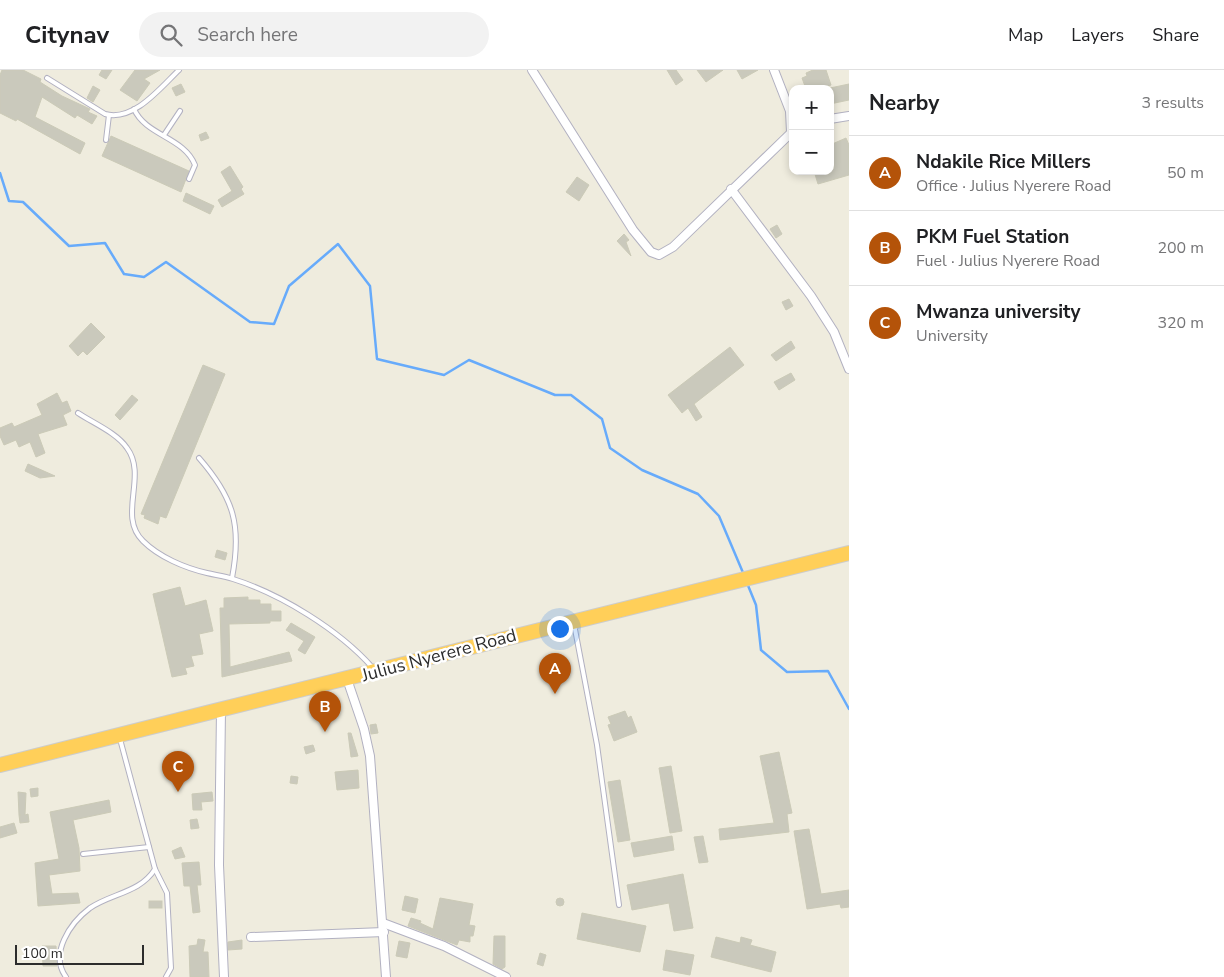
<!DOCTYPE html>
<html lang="en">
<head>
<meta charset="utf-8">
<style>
  body { margin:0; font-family:"Nunito Sans",sans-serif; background:#f2f2f2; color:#202124 }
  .controls { position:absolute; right:15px; top:15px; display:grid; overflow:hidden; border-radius:10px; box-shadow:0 2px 8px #0003 }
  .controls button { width:45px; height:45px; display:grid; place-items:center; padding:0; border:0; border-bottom:1px solid #e0e0e0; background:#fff; color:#202124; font:25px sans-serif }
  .scale { position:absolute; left:15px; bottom:12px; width:129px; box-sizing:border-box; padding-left:5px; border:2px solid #2c2c2c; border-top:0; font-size:14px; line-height:18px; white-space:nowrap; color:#2c2c2c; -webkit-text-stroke:4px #fff; paint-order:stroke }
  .you { position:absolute; left:559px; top:558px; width:18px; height:18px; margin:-12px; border:4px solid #fff; border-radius:50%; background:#1a73e8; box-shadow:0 0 0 8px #1a73e833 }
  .badge { display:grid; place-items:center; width:32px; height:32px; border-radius:50%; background:#b45309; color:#fff; font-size:16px; font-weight:700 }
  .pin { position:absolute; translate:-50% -41px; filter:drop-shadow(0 1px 2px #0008) }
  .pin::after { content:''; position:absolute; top:26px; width:18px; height:15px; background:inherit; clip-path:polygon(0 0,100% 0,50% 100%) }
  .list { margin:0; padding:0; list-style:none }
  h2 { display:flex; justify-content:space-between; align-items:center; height:65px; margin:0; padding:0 20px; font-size:21px }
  h2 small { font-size:16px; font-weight:400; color:#757577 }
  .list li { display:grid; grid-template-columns:32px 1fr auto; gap:15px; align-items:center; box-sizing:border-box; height:75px; padding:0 20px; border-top:1px solid #e0e0e0 }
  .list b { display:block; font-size:19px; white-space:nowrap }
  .list p { margin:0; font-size:16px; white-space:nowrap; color:#757577 }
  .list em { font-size:16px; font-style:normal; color:#757577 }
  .icon { flex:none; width:28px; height:28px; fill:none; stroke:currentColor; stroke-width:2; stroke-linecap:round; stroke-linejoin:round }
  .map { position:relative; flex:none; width:849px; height:907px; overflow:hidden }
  header { display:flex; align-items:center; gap:30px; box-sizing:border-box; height:70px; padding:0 25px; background:#fff; border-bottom:1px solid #e0e0e0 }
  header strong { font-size:24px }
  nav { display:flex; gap:28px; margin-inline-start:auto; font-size:18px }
  .search { width:350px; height:45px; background:#f2f2f2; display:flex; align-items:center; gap:12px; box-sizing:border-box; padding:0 18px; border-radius:28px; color:#757577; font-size:19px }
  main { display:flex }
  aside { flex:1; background:#fff }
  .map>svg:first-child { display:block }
</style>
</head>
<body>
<header>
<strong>Citynav</strong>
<div class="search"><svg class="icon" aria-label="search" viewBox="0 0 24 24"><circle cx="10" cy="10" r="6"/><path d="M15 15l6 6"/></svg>Search here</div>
<nav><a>Map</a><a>Layers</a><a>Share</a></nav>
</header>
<main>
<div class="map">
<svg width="849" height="907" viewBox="0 0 849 907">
  <rect width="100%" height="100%" fill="#efecde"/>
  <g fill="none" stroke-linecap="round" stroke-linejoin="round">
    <g stroke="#67abfb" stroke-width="2.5">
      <path d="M0,103L9,131L23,132L69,176L105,173L124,204L144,207L166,192L250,252L274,254L289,216L338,174L370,216L377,289L444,305L469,290L555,325H571L602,349L610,378L642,400L698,424L719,446L744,505"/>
      <path d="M747,513L756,535L761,580L787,602L828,601L849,639"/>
    </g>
  </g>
  <g fill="#cac9bc" stroke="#cbcab7">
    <path d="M2,0H23L41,9L40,12L62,26L90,39L88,42L97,46L92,54L77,45L75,48L42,27L35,47L85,73L80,84L17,49L16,51L0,43V5Z"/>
    <path d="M102,0H112L106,9L99,5Z"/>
    <path d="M135,0H160L144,9L150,13L137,31L120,20Z"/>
    <path d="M667,0H676L683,10L676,15Z"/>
    <path d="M697,0H723L706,12Z"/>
    <path d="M737,0H758L742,9Z"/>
    <path d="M813,0H826L831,15L821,19H806L802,8L807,6L806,3Z"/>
    <path d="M181,14L185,22L176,26L172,18Z"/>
    <path d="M849,14V30L830,34V18Z"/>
    <path d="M93,16L100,20L93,32L87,28Z"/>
    <path d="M206,62L209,68L201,71L199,65Z"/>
    <path d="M111,66L189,101L181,122L102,86Z"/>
    <path d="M846,68L849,75V105L818,114L814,101H830V75Z"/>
    <path d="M230,96L243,117L241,119L244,124L222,137L218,130L232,121L221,102Z"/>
    <path d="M577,107L589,115L579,131L566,122Z"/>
    <path d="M186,123L214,136L210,144L183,131Z"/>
    <path d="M777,155L782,164L776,168L770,159Z"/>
    <path d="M624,164L629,170L626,172L631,186L617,171Z"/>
    <path d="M789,229L793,236L786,240L782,232Z"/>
    <path d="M91,253L105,267L87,285L83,281L78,286L69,276Z"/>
    <path d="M791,271L795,278L776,291L771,285Z"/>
    <path d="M730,277L744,295L694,334L702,347L696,351L688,338L682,343L668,325Z"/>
    <path d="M203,295L225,304L166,448L160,446L158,454L144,448L145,445L141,444Z"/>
    <path d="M791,303L795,310L779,320L774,312Z"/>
    <path d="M57,323L62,333L67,331L71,341L63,345L67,355L38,364L45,383L36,387L30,372L19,377L16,370L4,375L0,366V358L12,353L14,357L42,345L37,334Z"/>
    <path d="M132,325L138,330L120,350L115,345Z"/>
    <path d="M28,394L55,406L40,408L25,401Z"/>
    <path d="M217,480L227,483L225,490L215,487Z"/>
    <path d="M180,517L185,536L206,530L213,561L199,564L203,584L191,586L194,596L185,598L187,604L172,607L153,524Z"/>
    <path d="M248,527V530H260V534H271V541H281V551H270V553L229,554L230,597L289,582L292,591L222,607L220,538H224V528Z"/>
    <path d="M291,553L315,567L305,584L298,580L304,571L286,560Z"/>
    <path d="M625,641L628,648L631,646L637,662L614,671L608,655L611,654L608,647Z"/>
    <path d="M376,654L378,663L371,664L370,655Z"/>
    <path d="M348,663H351L358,686L351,687Z"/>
    <path d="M313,675L315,681L306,684L304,677Z"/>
    <path d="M779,682L792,743L787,744L789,762L720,770L719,759L774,753L760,686Z"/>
    <path d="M671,696L682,761L670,763L659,698Z"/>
    <path d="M358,700L359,718L337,720L335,702Z"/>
    <path d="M291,706L298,707L297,714L290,713Z"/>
    <path d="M620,710L630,770L618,772L608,712Z"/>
    <path d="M38,718V726L31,727L30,719Z"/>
    <path d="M18,722L26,723L25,745L28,744L29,752L20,753L19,745H21H19Z"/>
    <path d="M212,722L213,731L201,732L202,740H193L192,724Z"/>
    <path d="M109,730L111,742L73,750L79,778L80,801L49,805L52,824L78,823L80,833L38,836L35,793L59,789L50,742Z"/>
    <path d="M197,749L199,758L191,759L190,750Z"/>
    <path d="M14,753L17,763L0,768V757Z"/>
    <path d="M809,759L821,824L849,820V837L841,838L840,834L807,839L794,761Z"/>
    <path d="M672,766L674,780L634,787L631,773Z"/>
    <path d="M703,766L708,792L699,793L694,767Z"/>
    <path d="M181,777L185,787L175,789L172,781Z"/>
    <path d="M199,792L201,815H197L200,842L193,843L190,816H184L182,793Z"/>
    <path d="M683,804L693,858L674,861L669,833L632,840L627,815Z"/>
    <path d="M405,826L418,829L415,843L402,840Z"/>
    <circle cx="560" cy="832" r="4"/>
    <path d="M440,828L473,834L469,855L475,856L473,866H470V872L459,870L457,875L408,856L411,848L421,851L420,853L433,859Z"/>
    <rect x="149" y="831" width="13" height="7"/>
    <path d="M582,843L646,856L640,882L577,869Z"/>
    <path d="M494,866H505V897L502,899L493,894Z"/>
    <path d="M716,867L740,873L741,867L752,870L750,875L776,882L771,902L711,887Z"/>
    <path d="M198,869L205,870L203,882H208L209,907H190L189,876L197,875Z"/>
    <path d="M242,870V879L228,880V872Z"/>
    <path d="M399,871L410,873L407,888L396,886Z"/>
    <path d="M42,876H56L57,896H43Z"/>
    <path d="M666,880L694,885L690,905L663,900Z"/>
    <path d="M540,883L546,885L543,896L537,894Z"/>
  </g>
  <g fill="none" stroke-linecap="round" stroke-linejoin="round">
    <defs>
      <g id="lane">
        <path d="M47,8L105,44C134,52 161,17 179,0"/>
        <path d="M134,39C146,66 184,67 195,95L189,109"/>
        <path d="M164,65L180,41"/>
        <path d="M106,70L109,45"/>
        <path d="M78,343C93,353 117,363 127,378C148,406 117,446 143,471C159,487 185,498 207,503C215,505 224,506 233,509C281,524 339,560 372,597"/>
        <path d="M199,388C234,428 242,456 232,508"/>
        <path d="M574,554L597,675L619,835"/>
        <path d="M120,669L155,799L167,823L171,898L166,907"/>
        <path d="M83,784L149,777"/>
        <path d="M66,907C49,884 70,853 90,838C112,823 140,823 155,799"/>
      </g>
      <g id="street">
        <path d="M532,0L633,160L651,182L659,185L673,177L793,61"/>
        <path d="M774,0L790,41L791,62"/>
        <path d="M830,49L849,46"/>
        <path d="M731,119L811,226L834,262L849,299"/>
        <path d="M347,609L364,659L370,686L386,907"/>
        <path d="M221,640L219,795L224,907"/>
        <path d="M383,853L444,876L506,907"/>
        <path d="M251,867L384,862"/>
      </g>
      <path id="highway" d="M0,695C283,624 566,552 849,483"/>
    </defs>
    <use href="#lane" stroke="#b2b1c1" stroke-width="6"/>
    <use href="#street" stroke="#b2b1c1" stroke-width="10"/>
    <use href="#highway" stroke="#ccc" stroke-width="16"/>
    <use href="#lane" stroke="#fff" stroke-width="4"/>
    <use href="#street" stroke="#fff" stroke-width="8"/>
    <use href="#highway" stroke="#ffcf59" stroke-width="14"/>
  </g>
  <g text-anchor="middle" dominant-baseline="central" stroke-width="5" stroke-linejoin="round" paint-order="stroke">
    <g font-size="18" fill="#2c2c2c" stroke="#fff">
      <text transform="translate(439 585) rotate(-15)">Julius Nyerere Road</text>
    </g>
  </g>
</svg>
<div class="controls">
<button>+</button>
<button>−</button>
</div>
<div class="scale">100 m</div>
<div class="you"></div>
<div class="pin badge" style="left:555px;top:624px">A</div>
<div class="pin badge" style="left:325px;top:662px">B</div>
<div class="pin badge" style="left:178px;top:722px">C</div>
</div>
<aside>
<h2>Nearby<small>3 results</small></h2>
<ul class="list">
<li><span class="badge">A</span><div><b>Ndakile Rice Millers</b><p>Office · Julius Nyerere Road</p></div><em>50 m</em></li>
<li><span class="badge">B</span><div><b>PKM Fuel Station</b><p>Fuel · Julius Nyerere Road</p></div><em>200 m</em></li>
<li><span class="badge">C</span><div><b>Mwanza university</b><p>University</p></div><em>320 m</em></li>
</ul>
</aside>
</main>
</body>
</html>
